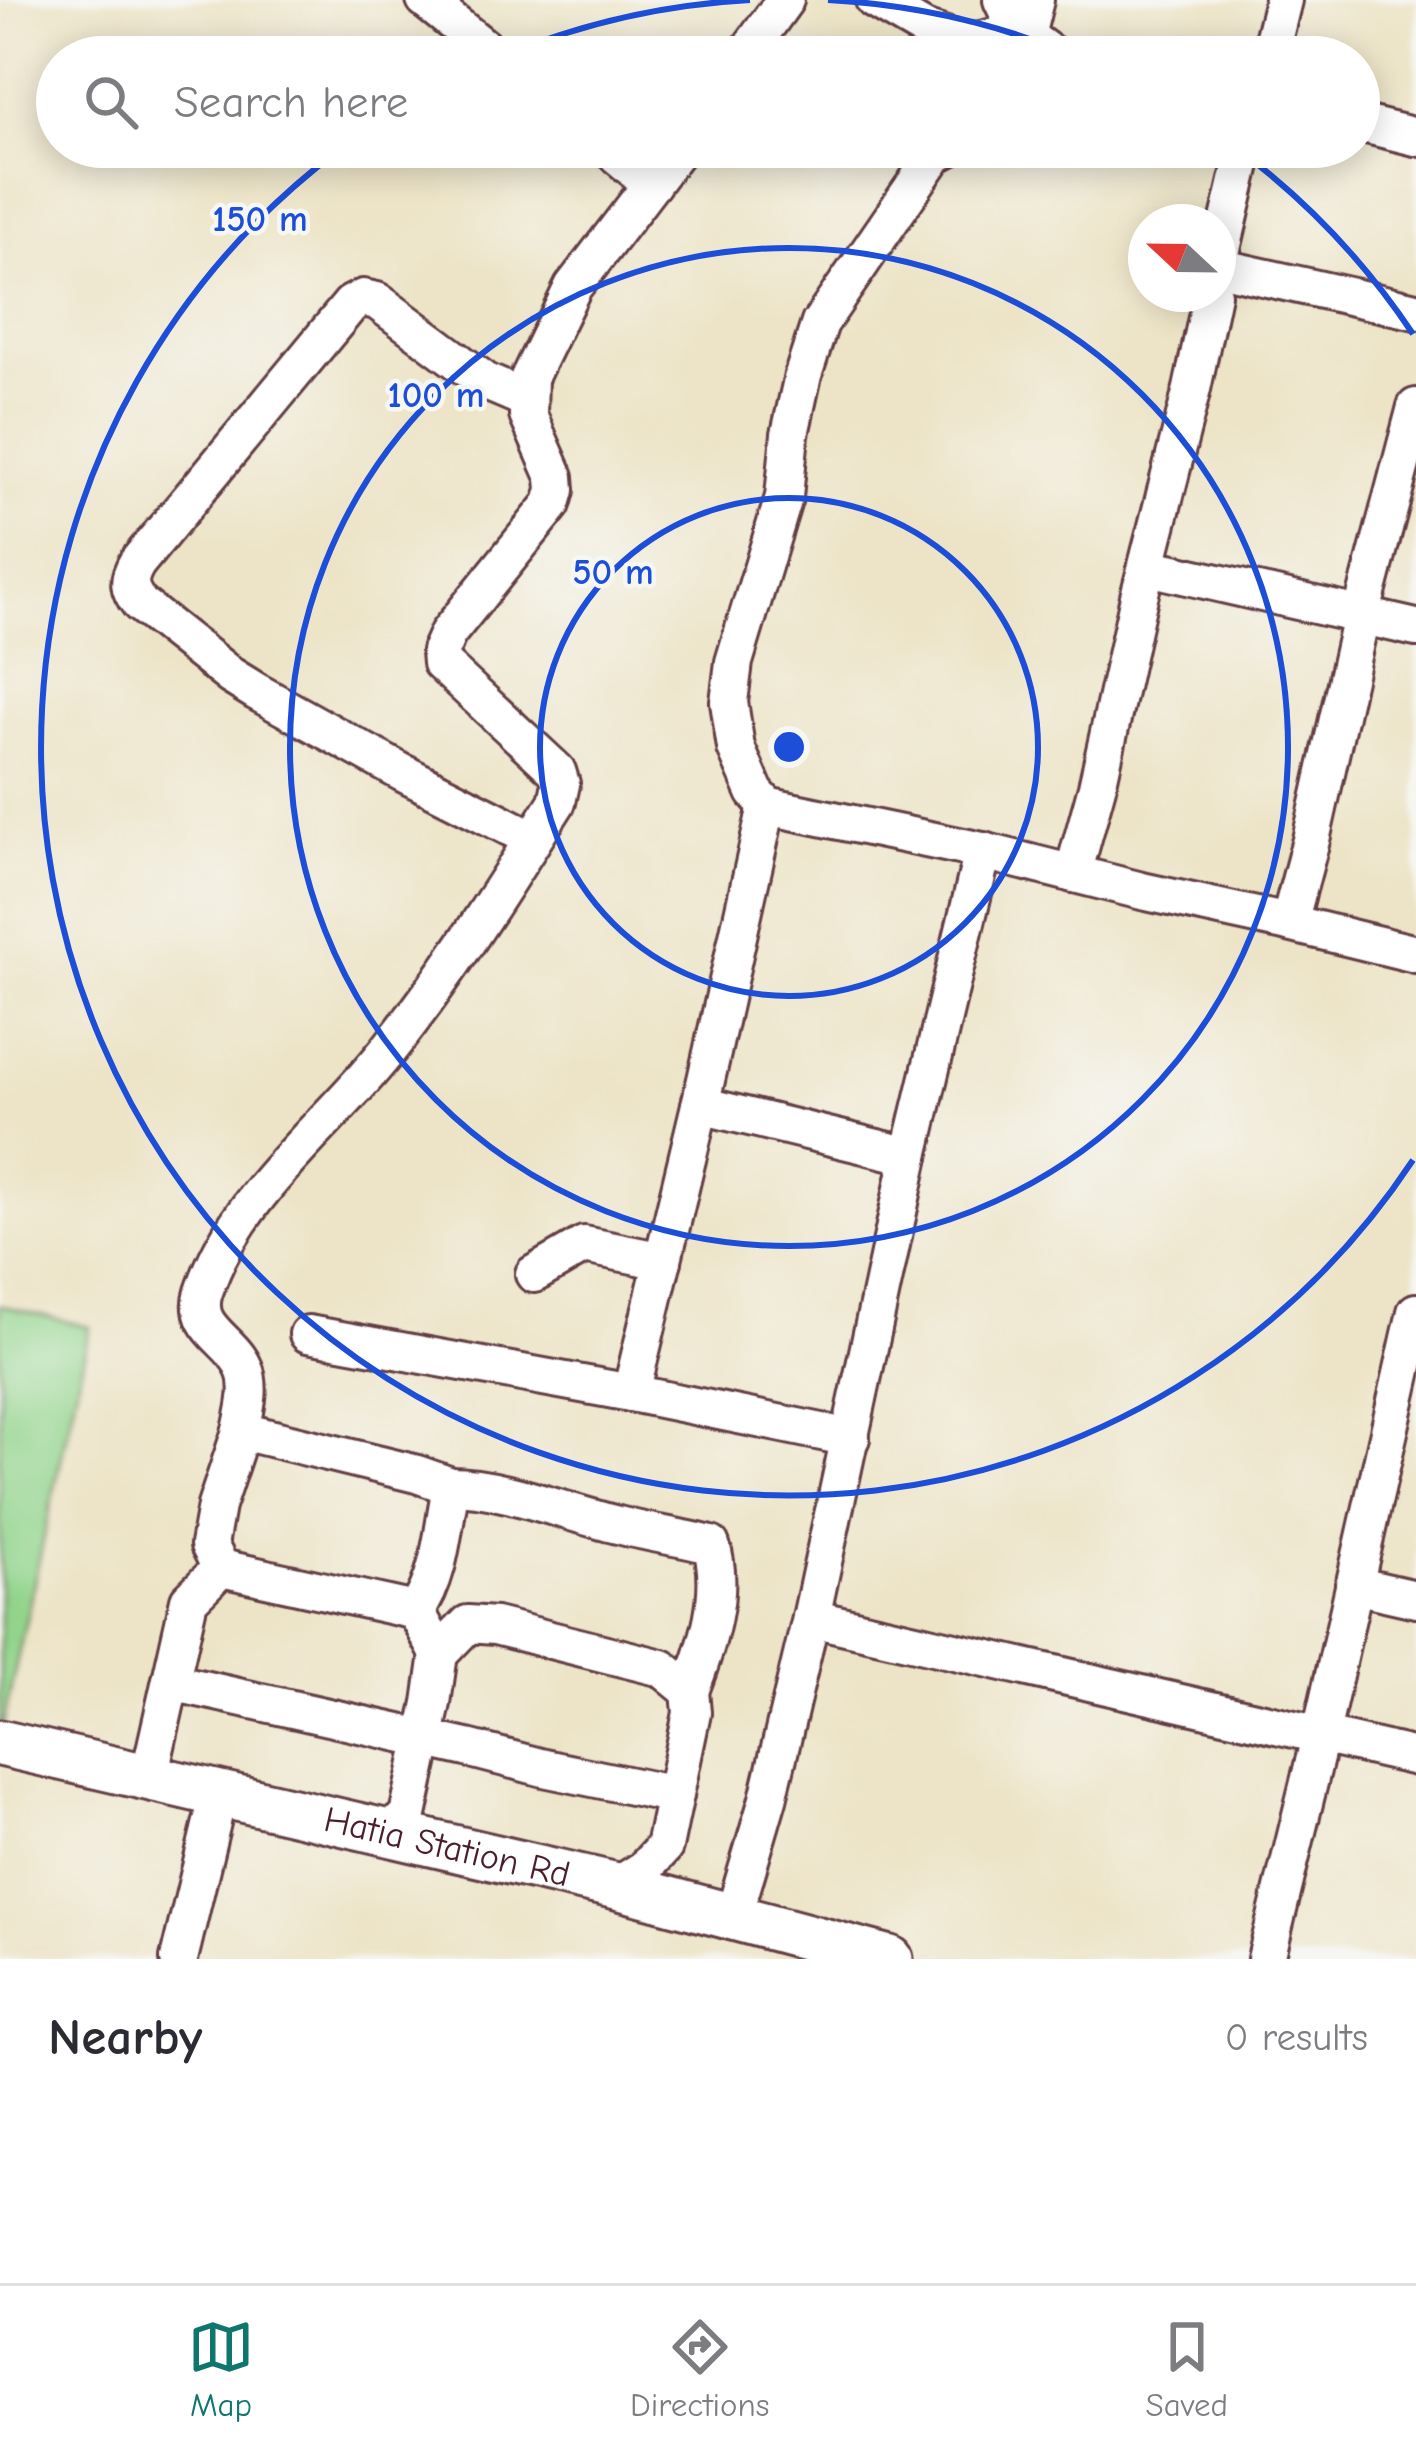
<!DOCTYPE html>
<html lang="en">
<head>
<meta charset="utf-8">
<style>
  body { margin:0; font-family:"Comic Neue",sans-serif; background:#f2f2f3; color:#2b2b33 }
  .compass { position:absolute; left:1128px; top:204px; width:108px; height:108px; border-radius:50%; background:#fff; box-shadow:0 6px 30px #0003; rotate:292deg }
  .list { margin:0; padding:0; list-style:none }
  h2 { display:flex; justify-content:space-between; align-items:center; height:156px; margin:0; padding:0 48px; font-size:51px }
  h2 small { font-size:39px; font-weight:400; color:#7c7c81 }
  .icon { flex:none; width:66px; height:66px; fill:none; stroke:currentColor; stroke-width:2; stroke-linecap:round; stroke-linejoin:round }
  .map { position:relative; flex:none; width:1416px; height:1959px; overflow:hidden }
  .search { position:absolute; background:#fff; box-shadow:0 6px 30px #0003; left:36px; right:36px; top:36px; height:132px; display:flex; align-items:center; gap:30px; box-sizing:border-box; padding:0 42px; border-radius:66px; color:#7c7c81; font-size:45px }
  .sheet { height:324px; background:#fff }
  nav { display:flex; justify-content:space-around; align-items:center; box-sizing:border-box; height:168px; border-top:3px solid #e1e1e2; background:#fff; font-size:33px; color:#7c7c81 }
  nav a { display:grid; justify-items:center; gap:6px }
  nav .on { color:#0f766e }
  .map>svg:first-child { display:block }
</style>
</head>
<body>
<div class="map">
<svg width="1416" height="1959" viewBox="0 0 1416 1959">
  <rect width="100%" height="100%" fill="#f6f6f2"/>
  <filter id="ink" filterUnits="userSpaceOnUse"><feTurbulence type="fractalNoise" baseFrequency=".00833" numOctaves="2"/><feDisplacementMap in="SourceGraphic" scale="24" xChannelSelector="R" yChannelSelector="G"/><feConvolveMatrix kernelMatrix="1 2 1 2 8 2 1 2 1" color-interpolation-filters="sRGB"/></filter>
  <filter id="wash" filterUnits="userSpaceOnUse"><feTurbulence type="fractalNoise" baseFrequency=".004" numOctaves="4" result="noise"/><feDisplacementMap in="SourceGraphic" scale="48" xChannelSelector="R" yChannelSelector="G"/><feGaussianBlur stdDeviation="2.7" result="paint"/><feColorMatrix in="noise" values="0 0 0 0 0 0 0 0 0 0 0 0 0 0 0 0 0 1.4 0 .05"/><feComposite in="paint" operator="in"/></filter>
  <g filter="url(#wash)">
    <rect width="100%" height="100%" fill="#ede4c7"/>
    <path fill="#92d48c" stroke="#6e7a5c" stroke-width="3" d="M0,1305L90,1327L2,1729H0Z"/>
  </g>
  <g filter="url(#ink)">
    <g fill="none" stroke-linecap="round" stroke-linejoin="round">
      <defs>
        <g id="minor">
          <path d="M425,0L496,57"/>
          <path d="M874,0L924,29L964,42L963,57"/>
          <path d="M1035,0L1026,36L1055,57"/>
          <path d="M744,57L785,0"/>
          <path d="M966,57L981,40L1017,31L1002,0"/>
          <path d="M1269,57L1283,0"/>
          <path d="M1359,123L1416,137"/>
          <path d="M607,147L652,184"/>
          <path d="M950,147L935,155L820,323L803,375L790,434L784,497L734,662L729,702L736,748L755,792L767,806L983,851"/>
          <path d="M1218,266L1246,147"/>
          <path d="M1218,267L1416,311"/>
          <path d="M526,399L486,382L377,301L363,298L351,304L137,563C127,580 128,589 140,604L231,676L257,692L403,773L533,839"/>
          <path d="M1148,567L1416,628"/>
          <path d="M1073,874L1097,787L1139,597L1192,389L1212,294"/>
          <path d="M1289,923L1311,840L1361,616L1416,407"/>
          <path d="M700,1105L910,1156"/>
          <path d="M534,1274L584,1245L663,1261"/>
          <path d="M308,1334L631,1393L851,1438"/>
          <path d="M631,1393L706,1080L767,806"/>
          <path d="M241,1431C245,1411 252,1388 244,1368C232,1339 192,1329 204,1292C237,1191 329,1127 392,1045C453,968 504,885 557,802L561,784L557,771L441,663L440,651L448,633L552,504L556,490L555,477L528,415L529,378L573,287L680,147"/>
          <path d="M451,1486C501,1486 567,1513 618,1525C648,1533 680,1537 711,1545C726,1591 707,1647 690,1691"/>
          <path d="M221,1568L209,1545L216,1506L241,1431L417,1474L451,1486C443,1526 441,1577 416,1611"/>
          <path d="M1354,1585L1416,1599"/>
          <path d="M811,1618L1416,1757"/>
          <path d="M439,1654L468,1624L495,1626L662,1668L690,1691L692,1713L664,1847L644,1869L617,1886"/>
          <path d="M171,1682L467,1748L544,1768L675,1795"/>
          <path d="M149,1777L189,1600L221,1568L416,1611L439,1654L432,1703L408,1815L391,1831"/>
          <path d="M733,1918L768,1799L811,1618L910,1156L983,851L1142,891L1289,923L1416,954"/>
          <path d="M179,1959L219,1793"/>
          <path d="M1266,1959L1321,1733L1416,1312"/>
        </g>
        <g id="tertiary">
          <path id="s1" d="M0,1743L617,1886L890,1959"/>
        </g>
      </defs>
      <use href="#minor" stroke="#623d42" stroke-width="42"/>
      <use href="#tertiary" stroke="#623d42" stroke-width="51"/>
      <use href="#minor" stroke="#fff" stroke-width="36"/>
      <use href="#tertiary" stroke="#fff" stroke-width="45"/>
    </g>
  </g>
  <g fill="none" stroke="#1d4ed8" stroke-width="6">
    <circle cx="789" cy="747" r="249"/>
    <circle cx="789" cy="747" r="499"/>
    <path d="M1413 1160A748 748 0 1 1 339 150M503 56A748 748 0 0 1 750 0M828 0A748 748 0 0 1 1075 56M1239 150A748 748 0 0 1 1413 334"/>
  </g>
  <g text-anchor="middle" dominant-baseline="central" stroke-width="9" stroke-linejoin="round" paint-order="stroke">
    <g font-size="36" fill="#4a1f2b" stroke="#f6f6f2">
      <text stroke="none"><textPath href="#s1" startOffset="459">Hatia Station Rd</textPath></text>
    </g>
  </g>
  <circle cx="789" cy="747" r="18" fill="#1d4ed8" stroke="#f6f6f2" stroke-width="6"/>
  <g font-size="36" text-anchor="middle" font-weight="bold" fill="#1d4ed8" stroke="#f6f6f2" stroke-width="9" stroke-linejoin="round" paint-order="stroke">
    <text x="260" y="231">150 m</text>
    <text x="436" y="407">100 m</text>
    <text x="613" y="584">50 m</text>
  </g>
</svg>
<svg class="compass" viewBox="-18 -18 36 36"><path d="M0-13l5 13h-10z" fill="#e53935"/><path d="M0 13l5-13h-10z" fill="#7c7c81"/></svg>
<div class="search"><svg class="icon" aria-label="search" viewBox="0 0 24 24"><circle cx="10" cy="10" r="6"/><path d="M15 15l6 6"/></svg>Search here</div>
</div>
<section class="sheet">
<h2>Nearby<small>0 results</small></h2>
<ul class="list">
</ul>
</section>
<nav>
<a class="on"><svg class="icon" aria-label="map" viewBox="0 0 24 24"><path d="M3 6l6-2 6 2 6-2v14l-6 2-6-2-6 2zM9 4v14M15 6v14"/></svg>Map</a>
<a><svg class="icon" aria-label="directions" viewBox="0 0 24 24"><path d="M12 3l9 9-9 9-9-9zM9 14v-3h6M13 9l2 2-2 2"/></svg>Directions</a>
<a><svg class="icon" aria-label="saved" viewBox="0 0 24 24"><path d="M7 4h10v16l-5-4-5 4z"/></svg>Saved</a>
</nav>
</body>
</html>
